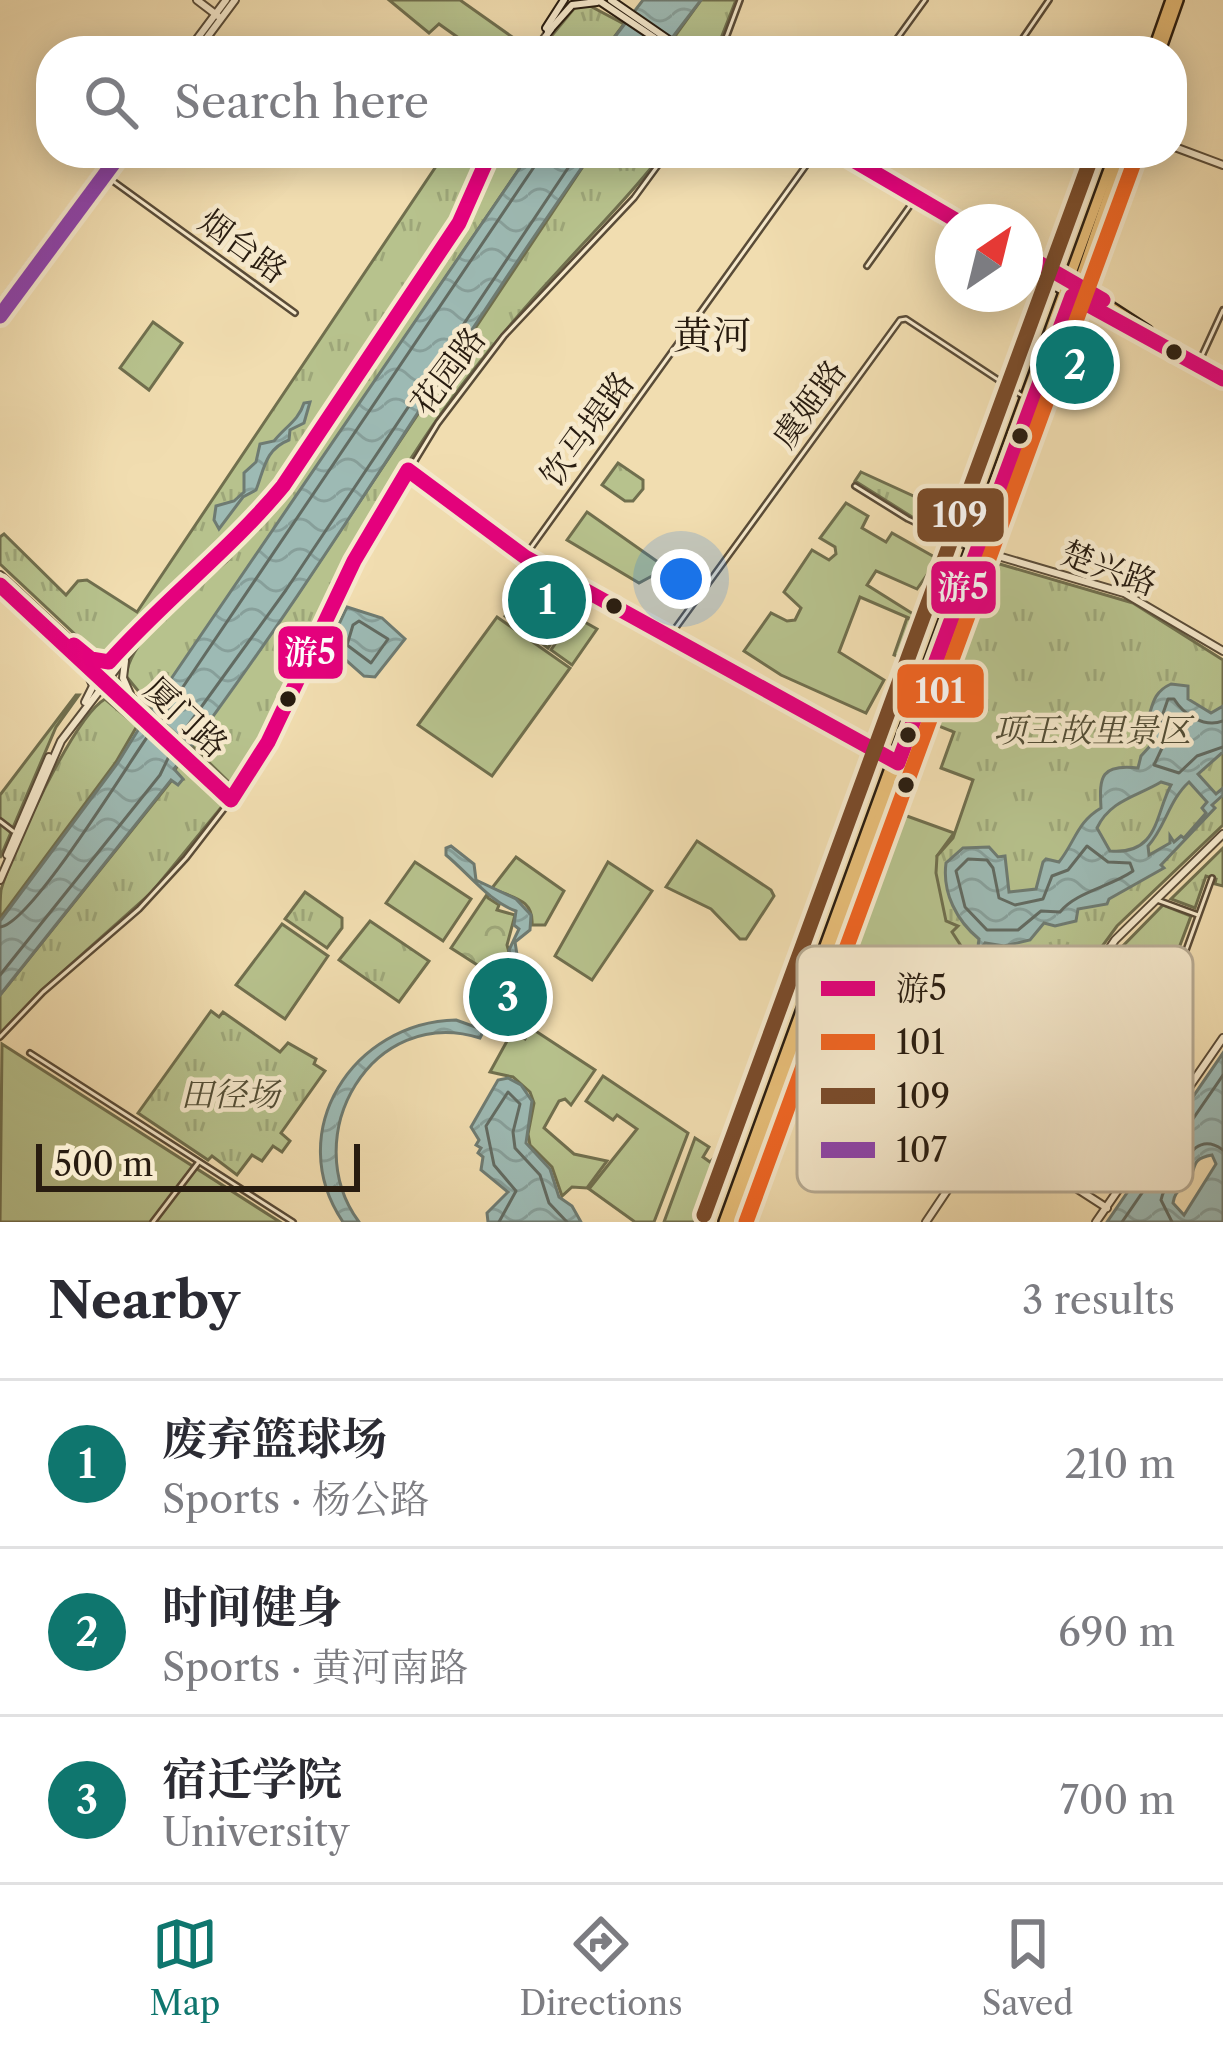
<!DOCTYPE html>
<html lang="en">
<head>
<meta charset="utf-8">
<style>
  body { margin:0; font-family:"Libre Caslon Text","Noto Serif SC",serif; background:#f2f2f3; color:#2b2b33 }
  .compass { position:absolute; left:935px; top:204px; width:108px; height:108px; border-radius:50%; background:#fff; box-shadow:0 6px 30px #0003; rotate:35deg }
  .scale { position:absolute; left:36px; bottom:30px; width:324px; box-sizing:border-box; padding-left:12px; border:6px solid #281c10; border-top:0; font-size:33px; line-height:42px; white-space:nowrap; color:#281c10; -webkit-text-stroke:9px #f6e9cc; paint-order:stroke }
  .you { position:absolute; left:681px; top:579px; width:42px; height:42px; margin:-30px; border:9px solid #fff; border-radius:50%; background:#1a73e8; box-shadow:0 0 0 18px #1a73e833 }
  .badge { display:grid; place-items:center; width:78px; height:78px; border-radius:50%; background:#0f766e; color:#fff; font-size:39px; font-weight:700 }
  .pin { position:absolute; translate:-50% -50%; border:6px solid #fff; box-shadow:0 3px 12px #0006 }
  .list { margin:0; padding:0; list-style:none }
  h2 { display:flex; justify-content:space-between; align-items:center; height:156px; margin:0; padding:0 48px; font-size:51px }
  h2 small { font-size:39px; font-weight:400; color:#7c7c81 }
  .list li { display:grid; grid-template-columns:78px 1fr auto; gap:36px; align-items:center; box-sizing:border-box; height:168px; padding:0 48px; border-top:3px solid #e1e1e2 }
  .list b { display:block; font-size:45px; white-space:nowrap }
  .list p { margin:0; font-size:39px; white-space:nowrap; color:#7c7c81 }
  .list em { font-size:39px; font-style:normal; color:#7c7c81 }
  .icon { flex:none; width:66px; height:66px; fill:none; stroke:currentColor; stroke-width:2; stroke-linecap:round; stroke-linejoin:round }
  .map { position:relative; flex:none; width:1223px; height:1222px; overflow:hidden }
  .search { position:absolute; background:#fff; box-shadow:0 6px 30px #0003; left:36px; right:36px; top:36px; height:132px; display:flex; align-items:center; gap:30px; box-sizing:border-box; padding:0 42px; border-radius:48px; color:#7c7c81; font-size:45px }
  .sheet { height:660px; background:#fff }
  nav { display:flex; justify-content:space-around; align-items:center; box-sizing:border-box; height:168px; border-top:3px solid #e1e1e2; background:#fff; font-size:33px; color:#7c7c81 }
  nav a { display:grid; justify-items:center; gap:6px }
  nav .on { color:#0f766e }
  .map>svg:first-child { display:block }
</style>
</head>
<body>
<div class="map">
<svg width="1223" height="1222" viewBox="0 0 1223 1222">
  <defs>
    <pattern id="forest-crowns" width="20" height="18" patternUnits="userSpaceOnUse" patternTransform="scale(3)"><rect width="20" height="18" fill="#b7c28d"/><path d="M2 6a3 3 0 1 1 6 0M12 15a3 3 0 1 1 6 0" fill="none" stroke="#9da679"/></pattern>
    <pattern id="park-tufts" width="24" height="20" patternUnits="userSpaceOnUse" patternTransform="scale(3)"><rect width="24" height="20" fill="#b7c28d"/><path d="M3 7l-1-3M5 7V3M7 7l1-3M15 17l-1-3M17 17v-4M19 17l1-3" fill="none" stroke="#9da679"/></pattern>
    <pattern id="water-waves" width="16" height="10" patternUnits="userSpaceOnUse" patternTransform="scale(3)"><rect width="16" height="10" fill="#9dbab4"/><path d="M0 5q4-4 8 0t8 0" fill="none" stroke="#879f9a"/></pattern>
  </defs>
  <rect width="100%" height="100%" fill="#f1ddb0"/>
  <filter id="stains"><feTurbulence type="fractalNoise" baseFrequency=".00167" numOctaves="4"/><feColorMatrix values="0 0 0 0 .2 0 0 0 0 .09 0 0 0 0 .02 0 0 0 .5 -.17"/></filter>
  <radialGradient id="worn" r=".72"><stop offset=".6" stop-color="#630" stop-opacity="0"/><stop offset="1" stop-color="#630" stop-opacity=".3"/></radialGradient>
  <g fill="#b7c28d" stroke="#706f4e" stroke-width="3">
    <path d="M389,0H460L515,39L507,51H477L439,24L429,33Z"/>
    <path d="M153,322L182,343L149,390L120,368Z"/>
    <path d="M846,503L868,516L862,528L886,542L892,533L938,559L917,589L876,571L867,585L918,617V622L860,597L839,652L884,680L866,713L781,675L744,651L771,613L787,621L795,620L801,608L784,592L812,550L829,560L836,554L835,547L820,538Z"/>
    <path d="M587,512L658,562L652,576L639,583L567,540Z"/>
    <path d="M527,574L578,602L548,648L505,616L516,598L512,594Z"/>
    <path d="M574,616L597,629L572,665L551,650Z"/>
    <path d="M497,617L570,668L492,776L418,725Z"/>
    <path d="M893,811L954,833L937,856L956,923L978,971C1001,961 1044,951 1068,961L1076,982L989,1105L974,1113L897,1068L824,1037L814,1024Z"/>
    <path d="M697,841L771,890L774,896L746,939H740L711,909L666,887Z"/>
    <path d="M516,857L564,891L545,925H532C534,898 511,898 492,888Z"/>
    <path d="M415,862L471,899L443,941L386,903Z"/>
    <path d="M608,862L652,891L592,980L555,956Z"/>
    <path d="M1163,905L1191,916L1170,972L1174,975L1171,983L1117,952Z"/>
    <path d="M282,924L328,956L285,1019L236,985Z"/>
    <path d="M531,1028L595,1070L571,1105L565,1099L559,1101L544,1128L574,1154L607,1161L587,1188L572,1187L562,1196L552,1167L530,1145L528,1134L534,1103L530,1092L513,1077L490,1072L512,1032L525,1039Z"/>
    <path d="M2,1044L280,1222H0Z"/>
    <path d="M603,1076L688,1133L654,1222H635L589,1189L637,1129L617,1115L613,1120L586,1101Z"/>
    <path d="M695,1138L709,1147L703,1157L710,1162L714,1158L725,1181L710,1222H664Z"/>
  </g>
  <path fill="url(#forest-crowns)" stroke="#706f4e" stroke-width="3" d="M488,893V898L499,905L497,910L515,915L507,945L512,963L521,968L517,975L505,969L499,979L451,948Z"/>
  <g fill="url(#park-tufts)" stroke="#706f4e" stroke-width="3">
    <path d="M701,0H736L716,51H701L675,36Z"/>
    <path d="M577,5L590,6L624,24L604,51H539Z"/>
    <path d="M445,153H485L459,217L273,492L227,545L157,604L110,656L101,657L95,653L0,564V537L4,534L66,595L78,581L87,580L137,612Z"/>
    <path d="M497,153H530L153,709L126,676C131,627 232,560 266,518L465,227Z"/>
    <path d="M592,153H663C631,195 595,230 560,269C510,323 463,379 423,440C350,548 308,668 242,779L229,782L190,744L296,597Z"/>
    <path d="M618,463L643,480V489L633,501H625L602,485Z"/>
    <path d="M861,472L966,520L955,544L855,481Z"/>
    <path d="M986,560L1133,603L1223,660V825L1117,926L1076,982L1068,962C1045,951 1001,960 978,972L952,932L958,926L946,921L936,873L937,856L953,838L973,780L941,768L954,732L926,721Z"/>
    <path d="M907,618L929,626L916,664L894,655Z"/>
    <path d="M76,695H79L56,727L0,858V795Z"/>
    <path d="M105,699L137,726L116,762L0,918C0,909 0,898 1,890C12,851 74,717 105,699Z"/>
    <path d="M181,759L222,795L224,804L152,892L42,990L0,1034V995L172,780L182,779L174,772Z"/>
    <path d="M1223,848V886L1215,884L1216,879L1206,876L1195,908L1171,899Z"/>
    <path d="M305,892L342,918V928L327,948L285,919Z"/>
    <path d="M370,921L429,961L399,1002L339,960Z"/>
    <path d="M211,1011L219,1017L223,1012L280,1052L288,1043L316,1059L314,1064L325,1071L281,1133L290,1141L282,1152L273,1146L262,1161L252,1155L237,1175L212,1156L208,1160L138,1113Z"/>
  </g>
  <g fill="url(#water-waves)" stroke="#6e7b72" stroke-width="3" fill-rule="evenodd">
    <path d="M643,0H701L662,51H604Z"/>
    <path d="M530,153H592C445,360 327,567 174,769L183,779L178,785L171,780L0,995V921L117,764L158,698Z"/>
    <path d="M310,402L304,423L290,430L289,440C265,449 264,470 256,490L243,497L219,529L214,520L216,506L234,501L244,492V473L256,462L260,444L274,441C285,427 299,420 304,403Z"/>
    <path d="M347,607L382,618L405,639L375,677L364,676L329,645Z"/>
    <path d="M1171,684L1188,686V699L1211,713L1223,706V752L1198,774L1216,794L1223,788V795L1212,805L1215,808L1161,865L1164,868L1109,899L1107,904L1078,909L1076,921L1055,926L1044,923L1030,940L1004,946L985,943L977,955L979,939C957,921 942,893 946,863L963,848L989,847L998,857L1005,856L1009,892L1036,889L1043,862L1046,859L1059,862C1075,842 1077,822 1101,808C1099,776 1101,764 1138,768L1141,756L1151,745V736L1140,732C1155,717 1146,695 1171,684ZM1161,782L1171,785C1155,814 1159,855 1110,851L1097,828C1110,800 1138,796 1161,782ZM1189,782L1207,802L1202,808L1206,813L1184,838L1181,836L1174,842L1170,836V843L1149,855L1148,846C1165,828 1169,800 1189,782Z"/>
    <path d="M451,846L474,864L476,880L516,899L531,915L530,930L515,942L518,961L514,962L509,950L519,929L514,925L516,911C490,902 470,875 446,855V848Z"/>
    <path d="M456,1020L484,1030L480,1038C372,1004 296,1136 359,1222H343C282,1132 353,1022 456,1020Z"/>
    <path d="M1223,1053V1222H1107ZM1212,1155L1216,1164L1184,1215L1173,1203C1175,1189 1182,1191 1189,1180C1197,1167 1190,1159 1212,1155Z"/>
    <path d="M508,1078L521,1085L532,1101L526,1143L550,1169L559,1197L572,1206L581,1222H488L487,1213L508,1192L481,1170L483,1157L478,1153L481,1148L476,1145L479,1140L471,1127L498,1080Z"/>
  </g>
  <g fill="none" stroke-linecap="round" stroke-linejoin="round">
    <g stroke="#626b62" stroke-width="3">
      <path d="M359,621L388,639L371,663L347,645L353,625Z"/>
      <path d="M162,718L536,164L539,153"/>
      <path d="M1223,721C1204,728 1184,715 1174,699H1168L1159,725L1163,746L1154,765L1179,773L1197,756L1223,747"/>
      <path d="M181,735L286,590L578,153"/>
      <path d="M1087,846L1108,862L1130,863L1133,871C1110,887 1076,892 1060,912L1041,911L1018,930H987L965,907L956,871L968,859L987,860L993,868L999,898L1015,905L1043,899L1052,876L1068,870Z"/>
      <path d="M0,927C31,924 127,765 150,733"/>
      <path d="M0,975L160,775L171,752"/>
      <path d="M499,1222L516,1191L494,1165L486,1126L508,1092L520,1104L513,1132L515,1148L540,1175L549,1203L567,1222"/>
      <path d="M1122,1222L1223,1075"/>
      <path d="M1172,1222L1161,1200C1164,1186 1170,1185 1177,1174C1187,1156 1199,1132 1223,1150"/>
    </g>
    <defs>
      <g id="minor">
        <path d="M721,51L740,0"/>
        <path d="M888,51L925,0"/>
        <path d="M1014,51L1049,0"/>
        <path d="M106,176L295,313"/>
        <path d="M867,266L912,203"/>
        <path d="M1200,360L1223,310"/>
        <path d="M409,471L525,557L889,759"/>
        <path d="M855,486L908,519L969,548"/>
        <path d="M525,556L815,153"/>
        <path d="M669,637L900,320L906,319L1021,395"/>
        <path d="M0,821L13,831"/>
        <path d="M1157,900L1198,915"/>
        <path d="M1172,989L1212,878"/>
        <path d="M0,1037L43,992L139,909L186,858L244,783L290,699L354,561L438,423L504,336L634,198L667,153"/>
        <path d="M30,1053L293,1222"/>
        <path d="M153,1222L198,1163"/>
      </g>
      <g id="tertiary">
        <path d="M197,0L218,16"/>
        <path d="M188,51L226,0"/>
        <path d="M197,51L235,0"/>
        <path d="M535,51L551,29"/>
        <path d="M1172,146L1223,165"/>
        <path d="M437,256L468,206"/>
        <path d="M0,305L113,153"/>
        <path d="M0,316L121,153"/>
        <path d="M974,549L1124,593L1223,651"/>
        <path d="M0,575L235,794"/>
        <path d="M0,585L231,800"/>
        <path d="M90,658L105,663L116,657"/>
        <path d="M125,661L123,678L130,694"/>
        <path d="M104,677L151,615L232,545"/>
        <path d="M85,702L93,686L87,671"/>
        <path d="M7,855L49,757"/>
        <path d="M0,880L61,741L155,618L224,559L285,488L462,226L494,153"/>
        <path d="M802,1034L918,1086L1107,1208"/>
        <path d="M926,1222L1115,940L1223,834"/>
        <path d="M1096,1222L1223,1038"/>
      </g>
      <g id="secondary">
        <path d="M598,0L674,51"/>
        <path d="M611,0L685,51"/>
        <path d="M546,28L564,0"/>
        <path d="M548,32L572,5L597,2"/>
        <path d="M831,153L953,226"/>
        <path d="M841,153L959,222"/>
        <path d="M1025,255L1067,279"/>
        <path d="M1025,270L1063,291"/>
      </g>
      <g id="primary">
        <path d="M1153,51L1171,0"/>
        <path d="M1160,51L1178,0"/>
        <path d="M1077,285L1148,331"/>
        <path d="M1070,295L1223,379"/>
        <path d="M1032,400L1080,279L1123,153"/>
        <path d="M724,1222L1115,153"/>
        <path d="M732,1222L987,522"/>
      </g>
    </defs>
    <use href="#minor" stroke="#5a4c38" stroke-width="8"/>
    <use href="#tertiary" stroke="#5a4c38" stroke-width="10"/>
    <use href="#secondary" stroke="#281c10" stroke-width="10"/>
    <use href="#primary" stroke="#281c10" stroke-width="14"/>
    <use href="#minor" stroke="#f6e9cc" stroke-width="3"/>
    <use href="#tertiary" stroke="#f6e9cc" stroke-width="6"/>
    <use href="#secondary" stroke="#f6e9cc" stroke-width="6"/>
    <use href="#primary" stroke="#e8be78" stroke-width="9"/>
    <defs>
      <g id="bus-1">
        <path d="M841,153L959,222"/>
        <path d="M1025,255L1103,300"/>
        <path d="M0,585L231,800L268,742L354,561L408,470L525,557L898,763L1072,296L1223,379"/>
        <path d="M74,645L91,659L109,662C164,600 230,550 283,486L459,223L490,153"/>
      </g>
      <path id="bus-2" d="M746,1222L1135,160"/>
      <path id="bus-3" d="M704,1215L1093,153"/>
      <path id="bus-4" d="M0,316L121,153"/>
    </defs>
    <use href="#bus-1" stroke="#f6e9cc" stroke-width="24"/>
    <use href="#bus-2" stroke="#f6e9cc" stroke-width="24"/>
    <use href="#bus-3" stroke="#f6e9cc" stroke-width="24"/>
    <use href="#bus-4" stroke="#f6e9cc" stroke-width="24"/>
    <use href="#bus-1" stroke="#e5007d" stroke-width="15"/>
    <use href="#bus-2" stroke="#f26522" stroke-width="15"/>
    <use href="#bus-3" stroke="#7a4b2a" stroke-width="15"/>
    <use href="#bus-4" stroke="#8e44ad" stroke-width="15"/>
  </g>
  <g fill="#281c10" stroke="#f6e9cc" stroke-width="4.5">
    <circle cx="1174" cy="352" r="10"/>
    <circle cx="1020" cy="436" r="10"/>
    <circle cx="614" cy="606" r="10"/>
    <circle cx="288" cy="699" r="10"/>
    <circle cx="908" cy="735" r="10"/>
    <circle cx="906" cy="785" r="10"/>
  </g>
  <g text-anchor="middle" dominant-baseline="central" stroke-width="9" stroke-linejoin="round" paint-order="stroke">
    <g font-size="33" fill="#281c10" stroke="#f6e9cc">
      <text transform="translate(243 246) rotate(36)">烟台路</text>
      <text transform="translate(448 371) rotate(-53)">花园路</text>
      <text transform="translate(809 404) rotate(-54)">虞姬路</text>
      <text transform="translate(587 429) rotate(-54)">饮马堤路</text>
      <text transform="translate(1109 568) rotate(20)">楚兴路</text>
      <text transform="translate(186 717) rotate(43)">厦门路</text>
    </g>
    <g font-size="33" font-style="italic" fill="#534e36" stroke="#f6e9cc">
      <text x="1092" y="730">项王故里景区</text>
      <text x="230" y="1094">田径场</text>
    </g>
    <g font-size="39" fill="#281c10" stroke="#f6e9cc">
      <text x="712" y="335">黄河</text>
    </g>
  </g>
  <rect x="797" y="946" width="396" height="246" rx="18" fill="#f6e9cc" stroke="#b8ac94" stroke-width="3"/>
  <rect x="821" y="981" width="54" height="15" fill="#e5007d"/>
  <rect x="821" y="1034" width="54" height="16" fill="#f26522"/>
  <rect x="821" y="1088" width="54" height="16" fill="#7a4b2a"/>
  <rect x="821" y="1142" width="54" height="16" fill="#8e44ad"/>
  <g font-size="33" fill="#281c10">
    <text x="896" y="1000">游5</text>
    <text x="896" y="1054">101</text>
    <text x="896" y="1108">109</text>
    <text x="896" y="1162">107</text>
  </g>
  <g stroke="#f6e9cc" stroke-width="4.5">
    <rect x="915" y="486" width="91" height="58" rx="12" fill="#7a4b2a"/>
    <rect x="929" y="559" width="69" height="57" rx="12" fill="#e5007d"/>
    <rect x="276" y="624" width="69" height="57" rx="12" fill="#e5007d"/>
    <rect x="895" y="662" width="91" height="58" rx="12" fill="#f26522"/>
  </g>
  <g font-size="33" text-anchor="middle" font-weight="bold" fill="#fff">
    <text x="960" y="527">109</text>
    <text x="963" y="599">游5</text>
    <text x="310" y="664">游5</text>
    <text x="940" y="703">101</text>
  </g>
  <rect width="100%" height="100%" filter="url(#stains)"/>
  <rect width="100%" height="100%" fill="url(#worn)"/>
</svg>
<svg class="compass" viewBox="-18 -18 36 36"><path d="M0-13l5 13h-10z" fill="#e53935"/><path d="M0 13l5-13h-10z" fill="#7c7c81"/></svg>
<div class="scale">500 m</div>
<div class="you"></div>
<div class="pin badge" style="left:547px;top:600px">1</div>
<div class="pin badge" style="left:1075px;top:365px">2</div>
<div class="pin badge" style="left:508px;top:997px">3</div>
<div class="search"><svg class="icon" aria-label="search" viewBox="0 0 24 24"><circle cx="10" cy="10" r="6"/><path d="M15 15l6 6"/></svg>Search here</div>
</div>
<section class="sheet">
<h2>Nearby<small>3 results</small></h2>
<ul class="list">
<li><span class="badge">1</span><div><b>废弃篮球场</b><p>Sports · 杨公路</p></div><em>210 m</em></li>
<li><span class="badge">2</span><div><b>时间健身</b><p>Sports · 黄河南路</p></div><em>690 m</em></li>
<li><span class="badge">3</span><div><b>宿迁学院</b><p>University</p></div><em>700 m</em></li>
</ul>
</section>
<nav>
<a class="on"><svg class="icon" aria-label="map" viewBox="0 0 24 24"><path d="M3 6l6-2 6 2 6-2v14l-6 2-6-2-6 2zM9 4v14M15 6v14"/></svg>Map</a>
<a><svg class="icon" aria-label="directions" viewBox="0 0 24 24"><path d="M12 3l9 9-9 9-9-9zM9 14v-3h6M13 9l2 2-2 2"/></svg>Directions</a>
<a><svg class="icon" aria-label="saved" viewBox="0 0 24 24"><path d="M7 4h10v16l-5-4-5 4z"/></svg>Saved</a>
</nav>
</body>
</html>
